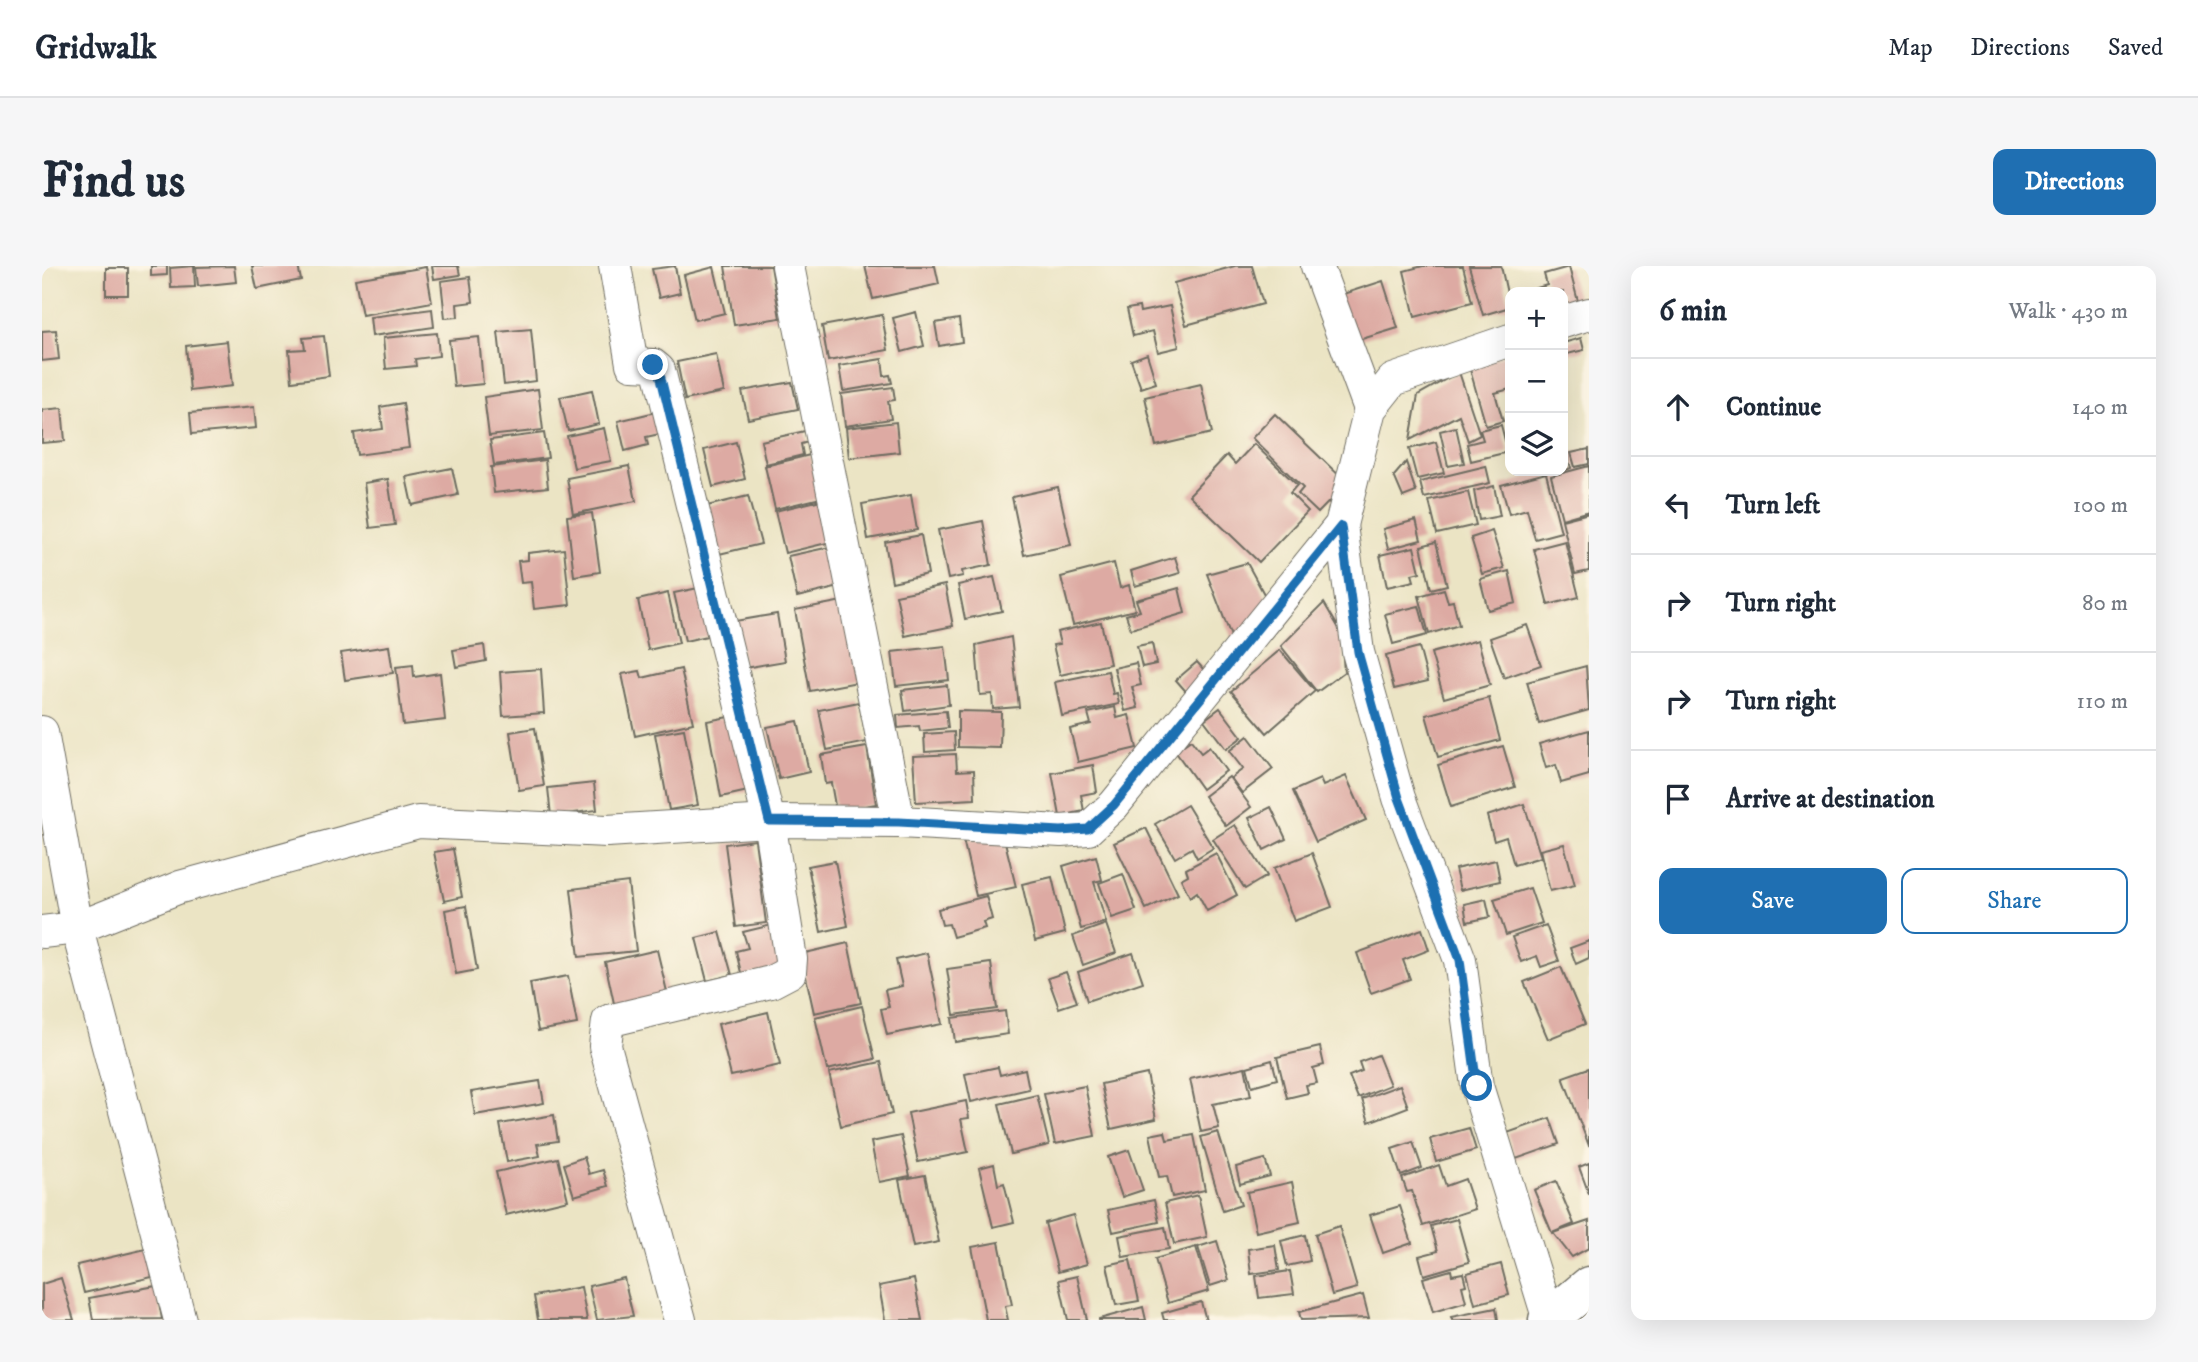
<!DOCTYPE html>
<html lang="en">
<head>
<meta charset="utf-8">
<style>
  body { margin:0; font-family:"IM FELL DW Pica",serif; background:#f6f6f7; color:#1f2937 }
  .controls { position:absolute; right:21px; top:21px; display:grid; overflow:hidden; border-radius:14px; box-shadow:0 7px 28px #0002 }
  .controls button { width:63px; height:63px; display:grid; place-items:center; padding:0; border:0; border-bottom:2px solid #e0e1e3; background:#fff; color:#1f2937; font:35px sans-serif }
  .stop { position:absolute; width:21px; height:21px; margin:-16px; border:5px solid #1f6fb2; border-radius:50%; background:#fff }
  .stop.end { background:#1f6fb2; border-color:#fff; box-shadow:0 2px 7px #0008 }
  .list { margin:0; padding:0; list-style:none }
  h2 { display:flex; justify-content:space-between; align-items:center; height:91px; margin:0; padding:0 28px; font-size:30px }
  h2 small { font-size:23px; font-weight:400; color:#747a83 }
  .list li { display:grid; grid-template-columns:46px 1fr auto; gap:21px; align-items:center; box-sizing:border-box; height:98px; padding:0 28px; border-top:2px solid #e0e1e3 }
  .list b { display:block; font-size:26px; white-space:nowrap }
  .list em { font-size:23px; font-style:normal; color:#747a83 }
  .actions { display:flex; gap:14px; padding:21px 28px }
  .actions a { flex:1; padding:16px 0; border:2px solid #1f6fb2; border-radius:14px; text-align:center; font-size:24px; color:#1f6fb2 }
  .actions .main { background:#1f6fb2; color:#fff }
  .icon { flex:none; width:38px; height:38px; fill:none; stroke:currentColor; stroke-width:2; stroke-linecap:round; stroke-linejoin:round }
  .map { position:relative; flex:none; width:1547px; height:1054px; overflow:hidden; border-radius:14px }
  header { display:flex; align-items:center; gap:42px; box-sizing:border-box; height:98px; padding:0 35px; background:#fff; border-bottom:2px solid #e0e1e3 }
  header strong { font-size:33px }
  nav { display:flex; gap:38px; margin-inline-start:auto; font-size:24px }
  .intro { display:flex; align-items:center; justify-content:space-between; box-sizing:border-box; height:168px; padding:0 42px }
  h1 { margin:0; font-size:49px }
  .button { padding:18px 32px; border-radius:14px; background:#1f6fb2; color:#fff; font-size:24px; font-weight:700 }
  main { display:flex; gap:42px; padding:0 42px }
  aside { flex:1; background:#fff; border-radius:14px; box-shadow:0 7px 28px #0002 }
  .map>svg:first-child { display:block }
</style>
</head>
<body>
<header>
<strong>Gridwalk</strong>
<nav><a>Map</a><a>Directions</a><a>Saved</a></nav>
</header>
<div class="intro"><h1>Find us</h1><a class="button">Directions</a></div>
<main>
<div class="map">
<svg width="1547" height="1054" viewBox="0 0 1547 1054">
  <rect width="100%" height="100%" fill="#fcf5e5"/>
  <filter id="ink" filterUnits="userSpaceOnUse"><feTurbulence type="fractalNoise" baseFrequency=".0143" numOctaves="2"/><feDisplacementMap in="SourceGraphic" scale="14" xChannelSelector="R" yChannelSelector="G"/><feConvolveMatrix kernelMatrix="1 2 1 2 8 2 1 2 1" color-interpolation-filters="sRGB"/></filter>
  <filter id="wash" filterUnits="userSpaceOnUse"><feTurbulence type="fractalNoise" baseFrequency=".00686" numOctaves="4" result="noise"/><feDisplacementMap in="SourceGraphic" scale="28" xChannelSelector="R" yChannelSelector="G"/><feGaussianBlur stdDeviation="1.57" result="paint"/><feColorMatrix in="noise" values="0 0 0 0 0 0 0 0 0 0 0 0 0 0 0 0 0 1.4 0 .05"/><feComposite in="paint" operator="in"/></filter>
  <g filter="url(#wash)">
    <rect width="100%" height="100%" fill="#ebe4c4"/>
    <g id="blocks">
      <g fill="#ddaaa3">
        <path d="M109,0H125V9L109,10Z"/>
        <path d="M152,0L153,21L129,22L128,2Z"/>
        <path d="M192,0L194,16L156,20L154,1Z"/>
        <path d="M210,0H256L259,14L215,23Z"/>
        <path d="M390,0H416L418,9L392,13Z"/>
        <path d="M633,0L638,27L617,32L610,3Z"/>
        <path d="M683,0H729L738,52L692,59Z"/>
        <path d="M823,0H893L897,18L831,33Z"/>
        <path d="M1193,0H1210L1221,38L1144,59L1132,17Z"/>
        <path d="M1381,0H1421L1430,36L1373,51L1362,5Z"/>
        <path d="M1427,0H1459L1468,41L1441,49Z"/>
        <path d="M384,1L390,36L320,49L313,13Z"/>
        <path d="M672,1L683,47L653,54L642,9Z"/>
        <path d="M1527,1L1538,43L1521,48V26H1482L1505,19L1502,8Z"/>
        <rect x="64" y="2" width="22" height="27"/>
        <path d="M428,11L431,36L415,38L416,51L403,52L399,15Z"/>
        <path d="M1341,15L1356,62L1310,76L1295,30Z"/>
        <path d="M1128,40L1137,81L1116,86L1111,65L1091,70L1085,43L1097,41L1098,46Z"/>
        <path d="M390,43L392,61L330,70L328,51Z"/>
        <path d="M874,46L882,80L860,86L851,52Z"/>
        <path d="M840,49L846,84L786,95L780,60Z"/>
        <path d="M917,53L920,76L897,80L893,57Z"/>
        <path d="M489,63L494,115L462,119L456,66Z"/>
        <path d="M14,64L17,93L0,95V65Z"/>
        <path d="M395,67L397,90L373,93L374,100L344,103L341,72Z"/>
        <path d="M282,70L287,110L250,115L247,84L263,83L261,72Z"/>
        <path d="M437,71L441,118L412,121L407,74Z"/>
        <path d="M1539,72L1542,84L1521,89V77Z"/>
        <path d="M185,75L190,120L148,125L144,80Z"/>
        <path d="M674,88L682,126L643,134L635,96Z"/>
        <path d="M1105,88L1114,117L1099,122L1089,94Z"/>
        <path d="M1468,88V123L1453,127L1461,155L1444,160L1427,100Z"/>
        <path d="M840,93L842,110L848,109L850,117L801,125L797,100Z"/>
        <path d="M1417,106L1438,169L1426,175L1417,149L1368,174L1376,129Z"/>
        <path d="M750,116L756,143L706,153L700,125Z"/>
        <path d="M1159,118L1170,167L1114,180L1103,131Z"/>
        <path d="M851,121L853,134L846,135L849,153L803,160L799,128Z"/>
        <path d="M496,123L501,164L447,170L442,131Z"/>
        <path d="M550,124L557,158L526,165L518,131Z"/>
        <path d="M361,137L367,182L315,189L312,167L341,163L338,141Z"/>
        <path d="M212,141L214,162L150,168L148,147Z"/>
        <path d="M20,142L23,175L0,177V144Z"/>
        <path d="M622,144L627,166L604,171L606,179L583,185L576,155Z"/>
        <path d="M1233,148L1305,217L1276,247L1256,228L1261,222L1210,172Z"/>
        <path d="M854,156L857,186L807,192L804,162Z"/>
        <path d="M1459,159L1466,186L1429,195L1425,178L1441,174L1438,164Z"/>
        <path d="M1414,161L1422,197L1406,200L1398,165Z"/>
        <path d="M562,162L569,195L532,202L525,170Z"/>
        <path d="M763,165L766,176L759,178L761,189L724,198L719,175Z"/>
        <path d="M502,167L506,192L452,199L448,174Z"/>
        <path d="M694,176L703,213L671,221L662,184Z"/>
        <path d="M1394,176L1402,207L1375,213L1367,183Z"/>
        <path d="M1521,176L1529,202L1521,205Z"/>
        <path d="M1212,178L1255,219L1248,227L1266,245L1217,296L1147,229L1185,189L1193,198Z"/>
        <path d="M1547,183V198L1533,201L1529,187Z"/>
        <path d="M768,189L779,232L733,243L723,200Z"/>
        <path d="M503,194L506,221L452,227L449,201Z"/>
        <path d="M1364,196L1374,226L1361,231L1352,210Z"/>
        <path d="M587,200L594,235L531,248L525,212Z"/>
        <path d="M1444,200L1448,217L1382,232L1378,216Z"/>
        <path d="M1547,200V245L1520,253L1509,210Z"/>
        <path d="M410,202L416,229L370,239L364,211Z"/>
        <path d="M1504,207L1519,266L1493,273L1485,243L1467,248L1459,219Z"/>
        <path d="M346,213L353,259L328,262L322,217Z"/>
        <path d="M1452,220L1458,250L1437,254L1432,225Z"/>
        <path d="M1016,221L1029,279L982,289L970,231Z"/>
        <path d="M1426,226L1434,259L1395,268L1387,235Z"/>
        <path d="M869,229L875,264L826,273L820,238Z"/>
        <path d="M706,230L719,278L677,288L665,240Z"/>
        <path d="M779,234L789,276L743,287L733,245Z"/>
        <path d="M550,247L558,306L532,310L525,250Z"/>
        <path d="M1547,247V305L1533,308L1520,254Z"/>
        <path d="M1374,254L1379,274L1346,283L1341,263Z"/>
        <path d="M941,255L949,299L920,305L921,310L906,313L896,264Z"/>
        <path d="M1450,265L1462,302L1440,308L1429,272Z"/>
        <path d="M879,269L886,308L850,316L843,276Z"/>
        <path d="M1523,275L1537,331L1506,339L1492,283Z"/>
        <path d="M1394,276L1405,319L1389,323L1379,280Z"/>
        <path d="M793,280L802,320L755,331L746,290Z"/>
        <path d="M1372,281L1378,306L1370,308L1372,315L1345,321L1338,289Z"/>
        <path d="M522,283L528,339L492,343L489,316L479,317L476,295L486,294V287Z"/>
        <path d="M1133,291L1138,307L1093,320L1089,305Z"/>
        <path d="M1072,297L1078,322L1087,319L1093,344L1031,359L1019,311Z"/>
        <path d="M1205,297L1228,339L1190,373L1165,308Z"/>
        <path d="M1467,305L1474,337L1446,344L1438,313Z"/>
        <path d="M952,311L960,345L923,353L916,319Z"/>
        <path d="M903,319L911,360L863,370L854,329Z"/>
        <path d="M666,320L674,368L643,375L632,327Z"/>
        <path d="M1137,322L1143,347L1089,363L1084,349L1098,345L1094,334Z"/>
        <path d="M1402,323L1406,336L1411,335L1417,359L1387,368L1377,330Z"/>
        <path d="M626,327L637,377L606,384L596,334Z"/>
        <path d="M806,334L821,415L768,425L753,344Z"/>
        <path d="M1282,337L1299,366L1302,406L1275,426L1239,380Z"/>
        <path d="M1377,340L1385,369L1351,378L1343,348Z"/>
        <path d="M735,348L743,395L702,402L693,355Z"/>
        <path d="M1059,356L1068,398L1018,409L1011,379L1018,378L1015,366Z"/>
        <path d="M1485,359L1499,399L1462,412L1448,372Z"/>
        <path d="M969,371L977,441L951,443L950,428L938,429L934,379Z"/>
        <path d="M1436,374L1448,419L1402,432L1389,387Z"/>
        <path d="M1110,377L1114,398L1100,401L1095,380Z"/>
        <path d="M442,379L444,395L414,401L411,384Z"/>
        <path d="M347,380L351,407L303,414L299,387Z"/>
        <path d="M903,380L907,414L854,420L850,386Z"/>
        <path d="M1377,381L1386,415L1352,423L1344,390Z"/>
        <path d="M1238,384L1273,425L1225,467L1189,425Z"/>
        <path d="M1155,396L1169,412L1148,430L1134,414Z"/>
        <path d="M1094,397L1099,419L1090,421L1096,442L1083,445L1072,402Z"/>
        <path d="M371,399L372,411L398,407L403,454L361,459L354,401Z"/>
        <path d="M1544,400L1547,444L1497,458L1485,416Z"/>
        <path d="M499,403L502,447L461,450L458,406Z"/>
        <path d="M639,403L651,457L593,470L580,408L598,405L600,412Z"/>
        <path d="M1066,405L1071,428L1075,427L1077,438L1020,450L1013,416Z"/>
        <path d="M905,419L907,439L863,445L860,424Z"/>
        <path d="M1447,432L1458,474L1396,491L1384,449Z"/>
        <path d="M817,436L825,476L785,484L777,444Z"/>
        <path d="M1073,441L1075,452L1087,449L1095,482L1036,496L1028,463L1049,458L1046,447Z"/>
        <path d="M1178,442L1200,471L1184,483L1162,454Z"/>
        <path d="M904,445L906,462L878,465L877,460L856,462L855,449Z"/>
        <path d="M916,445L959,446L958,482L916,481Z"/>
        <path d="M692,450L706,525L679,531L665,455Z"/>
        <path d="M756,455L767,506L737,513L725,461Z"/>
        <path d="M493,462L502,520L477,524L468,466Z"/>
        <path d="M642,463L656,539L627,544L613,468Z"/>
        <path d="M1547,464V509L1519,517L1514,499L1504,502L1497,478Z"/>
        <path d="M912,466L913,484L883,486L882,468Z"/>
        <path d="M1206,470L1231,503L1200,527L1189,512L1201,503L1187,485Z"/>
        <path d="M1149,474L1159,487L1167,481L1184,505L1160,523L1133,485Z"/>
        <path d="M1461,480L1473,521L1409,541L1396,499Z"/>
        <path d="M825,481L834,538L794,545L789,517L783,518L779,489Z"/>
        <path d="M914,488L915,505L932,504L933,533L874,536L871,490Z"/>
        <path d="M1051,499L1055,526L1039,529L1042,545L1018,550L1010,507Z"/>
        <path d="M1304,510L1324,554L1274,576L1251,525L1278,513L1281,520Z"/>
        <path d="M1187,511L1209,541L1184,560L1162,530Z"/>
        <path d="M552,517L555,544L509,550L506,522Z"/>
        <path d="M1482,538L1499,591L1472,599L1464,571L1452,575L1445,550Z"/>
        <path d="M1145,539L1171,582L1155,592L1150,582L1133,592L1113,558Z"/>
        <path d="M1229,541L1244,573L1222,584L1207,552Z"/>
        <path d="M1193,559L1225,610L1203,623L1171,573Z"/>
        <path d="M1104,562L1136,628L1104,643L1072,577Z"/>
        <path d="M921,573L963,576L974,621L934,630Z"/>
        <path d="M713,574L724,657L694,661L683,578Z"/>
        <path d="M1522,578L1533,619L1508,625L1498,584Z"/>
        <path d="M411,583L420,631L402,635L392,586Z"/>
        <path d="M1174,587L1195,629L1165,645L1155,626L1148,631L1139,613L1146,609L1144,603Z"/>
        <path d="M1270,587L1290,641L1252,655L1232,602Z"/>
        <path d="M1054,590L1060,614L1052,616L1064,656L1039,663L1021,600Z"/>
        <path d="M1454,594L1458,615L1418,624L1413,603Z"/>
        <path d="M793,595L806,660L779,666L766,600Z"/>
        <path d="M1081,608L1094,644L1070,652L1057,617Z"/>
        <path d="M1010,611L1023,667L993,675L980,618Z"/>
        <path d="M586,616L594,685L537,691L529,623Z"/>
        <path d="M1488,622L1500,657L1464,669L1452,633Z"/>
        <path d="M944,630L950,653L941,656L943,662L911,671L907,658L900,659L896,643Z"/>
        <path d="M1444,633L1448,651L1425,656L1422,638Z"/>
        <path d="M424,640L435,704L414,708L403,644Z"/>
        <path d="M734,658L745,700L700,711L694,685L706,682L701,666Z"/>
        <path d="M1064,658L1074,687L1041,699L1031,670Z"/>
        <path d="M1504,659L1517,695L1499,701L1495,690L1479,696L1470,671Z"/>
        <path d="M1380,663L1387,684L1361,694L1368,713L1329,727L1315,687Z"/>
        <path d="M678,666L690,709L665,715L654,672Z"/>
        <path d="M1547,675V692L1534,698L1528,682Z"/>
        <path d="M806,677L819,737L772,747L759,688Z"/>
        <path d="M615,684L626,730L573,742L563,696Z"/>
        <path d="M885,687L900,758L845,769L839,743L847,741L843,724L860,720L854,694Z"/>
        <path d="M1091,687L1101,716L1045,735L1036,706Z"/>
        <path d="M949,697L955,743L912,749L905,703Z"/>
        <path d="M1519,701L1543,758L1506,773L1482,716Z"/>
        <path d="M1024,706L1035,736L1017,742L1006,712Z"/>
        <path d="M526,710L535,758L496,765L488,717Z"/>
        <path d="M820,740L833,793L785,804L773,751Z"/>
        <path d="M963,745L966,768L913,776L910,752Z"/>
        <path d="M726,746L738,799L689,810L676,758Z"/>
        <path d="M1278,781L1282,799L1271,802L1275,817L1264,819L1266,827L1245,832L1235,791Z"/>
        <path d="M1336,789L1348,819L1316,832L1307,810L1320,805L1317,796Z"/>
        <path d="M1230,794L1235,813L1210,820L1205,801Z"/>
        <path d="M839,796L850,848L799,860L787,807Z"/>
        <path d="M956,801L958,809L983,803L987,823L929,836L923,808Z"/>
        <path d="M1203,801L1209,830L1171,838L1177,862L1159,866L1148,813Z"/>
        <path d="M1547,802V880L1521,811Z"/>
        <path d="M1105,808L1114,853L1069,863L1059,818Z"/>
        <path d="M498,815L502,837L433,849L429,826Z"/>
        <path d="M1358,819L1366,841L1327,856L1320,833Z"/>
        <path d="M1043,820L1053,870L1013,878L1002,828Z"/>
        <path d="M995,829L1007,879L969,888L957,838Z"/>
        <path d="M924,835L927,852L919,853L926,886L876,896L866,847Z"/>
        <path d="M512,849L516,875L495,878L498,890L465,896L458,858Z"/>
        <path d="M1508,852L1517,878L1474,893L1465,867Z"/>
        <path d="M1427,862L1434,884L1394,896L1388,873Z"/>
        <path d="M1123,866L1125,874L1152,869L1163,924L1130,931L1125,910L1117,911L1108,869Z"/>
        <path d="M1176,866L1199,939L1181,945L1159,871Z"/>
        <path d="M859,870L868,910L837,916L829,876Z"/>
        <path d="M1371,876L1380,902L1359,910L1350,883Z"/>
        <path d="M1087,884L1101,924L1080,931L1066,891Z"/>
        <path d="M542,891L547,908L561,904L566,920L532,930L522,898Z"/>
        <path d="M516,892L526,934L464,949L454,906Z"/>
        <path d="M1223,893L1228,910L1198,918L1194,901Z"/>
        <path d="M1547,897V928L1537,901Z"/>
        <path d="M952,898L956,919L962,917L972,956L951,961L937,902Z"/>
        <path d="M1397,899L1404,920L1423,913L1433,943L1381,960L1370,925L1365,926L1360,912Z"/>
        <path d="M883,909L897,976L871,981L857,914Z"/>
        <path d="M1514,915L1532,958L1510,967L1492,924Z"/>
        <path d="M1250,916L1258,956L1214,966L1205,926Z"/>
        <path d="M1156,929L1165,971L1132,978L1123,937Z"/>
        <path d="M1112,934L1117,956L1071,966L1066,944Z"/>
        <path d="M1358,940L1370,977L1341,987L1328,949Z"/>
        <path d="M1031,949L1045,998L1016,1006L1003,957Z"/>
        <path d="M1415,953L1427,996L1382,1009L1377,990L1396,985L1389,960Z"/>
        <path d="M1547,955V982L1530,991L1511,967Z"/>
        <path d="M1297,960L1315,1022L1290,1029L1273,968Z"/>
        <path d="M1123,961L1127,983L1081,991L1077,970Z"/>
        <path d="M1263,969L1268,995L1245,1000L1239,975Z"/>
        <path d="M1175,975L1187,1014L1168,1020L1156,981Z"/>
        <path d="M957,976L970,1039L963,1040L966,1054H944L930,981Z"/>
        <path d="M1233,979L1237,1004L1209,1008L1206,983Z"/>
        <path d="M1154,981L1167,1025L1126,1037L1113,993Z"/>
        <path d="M104,983L110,1011L42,1027L35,999Z"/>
        <path d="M1088,994L1097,1035L1074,1039L1065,999Z"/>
        <path d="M1459,998L1467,1029L1433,1038L1425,1007Z"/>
        <path d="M1409,1004L1410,1009L1421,1007L1424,1019L1420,1020L1424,1036L1391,1046L1381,1012Z"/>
        <path d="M1248,1005L1252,1028L1217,1032L1214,1010Z"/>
        <path d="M1035,1010L1045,1054H1026L1017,1014Z"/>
        <path d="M19,1012L32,1054H0V1018Z"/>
        <path d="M582,1012L591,1050L555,1054L547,1020Z"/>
        <path d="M872,1013L880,1054H843L837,1020Z"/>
        <path d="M114,1020L120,1053L51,1054L47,1032Z"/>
        <path d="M539,1021L545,1054H496L492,1030Z"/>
        <path d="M1321,1029L1327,1052L1259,1054L1257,1046Z"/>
        <path d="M1159,1036L1164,1054H1122L1120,1047Z"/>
        <path d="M1101,1041L1104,1054H1057V1053Z"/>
        <path d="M1454,1042L1456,1054H1410L1409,1051Z"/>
      </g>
    </g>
  </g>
  <g filter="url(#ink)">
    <use href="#blocks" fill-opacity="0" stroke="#6e6c61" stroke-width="2"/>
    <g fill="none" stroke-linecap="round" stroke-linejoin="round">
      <defs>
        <g id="minor">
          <path d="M573,0L590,98L611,99L617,104L727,555L749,693L748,706L729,716L566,755L563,780L638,1054"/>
          <path d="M746,0L857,556"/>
          <path d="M1275,0L1328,143"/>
          <path d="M1521,56L1547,48"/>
          <path d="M1299,259L1316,386L1357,532L1418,694L1435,820L1507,1054"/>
          <path d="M0,466L35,662L138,1054"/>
          <path d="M0,666L35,662L138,621L376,556L565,565L727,555L857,556L1019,565L1046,563L1072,539L1299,259L1328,143L1351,114L1468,74"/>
        </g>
        <path id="major" d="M1506,1054L1547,1020"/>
      </defs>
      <use href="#minor" stroke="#6e6c61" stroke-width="34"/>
      <use href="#major" stroke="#6e6c61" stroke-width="41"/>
      <use href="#minor" stroke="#fff" stroke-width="32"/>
      <use href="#major" stroke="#fff" stroke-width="38"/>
    </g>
  </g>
  <g fill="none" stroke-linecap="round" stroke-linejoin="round" filter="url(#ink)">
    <path stroke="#1f6fb2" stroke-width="9" d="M611,99L617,104L727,555L857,556L1019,565L1046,563L1072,539L1299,260L1316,386L1357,532L1418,694L1435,820"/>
  </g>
</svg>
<div class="controls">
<button>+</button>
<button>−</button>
<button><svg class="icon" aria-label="layers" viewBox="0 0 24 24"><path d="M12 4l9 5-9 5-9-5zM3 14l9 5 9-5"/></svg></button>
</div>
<div class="stop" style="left:1435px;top:820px"></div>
<div class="stop end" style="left:611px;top:99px"></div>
</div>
<aside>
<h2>6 min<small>Walk · 430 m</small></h2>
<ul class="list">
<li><svg class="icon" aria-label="ahead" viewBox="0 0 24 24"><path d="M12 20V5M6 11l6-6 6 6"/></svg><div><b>Continue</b></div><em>140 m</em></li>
<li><svg class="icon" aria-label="left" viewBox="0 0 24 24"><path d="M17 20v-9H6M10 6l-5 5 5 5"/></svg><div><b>Turn left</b></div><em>100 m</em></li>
<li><svg class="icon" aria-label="right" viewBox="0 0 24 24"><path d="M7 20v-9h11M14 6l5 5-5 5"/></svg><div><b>Turn right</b></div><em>80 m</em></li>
<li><svg class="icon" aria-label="right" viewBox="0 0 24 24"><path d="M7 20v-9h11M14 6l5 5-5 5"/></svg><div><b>Turn right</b></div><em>110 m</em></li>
<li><svg class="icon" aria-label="arrive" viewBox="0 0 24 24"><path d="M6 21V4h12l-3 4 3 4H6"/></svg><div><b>Arrive at destination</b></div></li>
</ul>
<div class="actions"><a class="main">Save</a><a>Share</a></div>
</aside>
</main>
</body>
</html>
